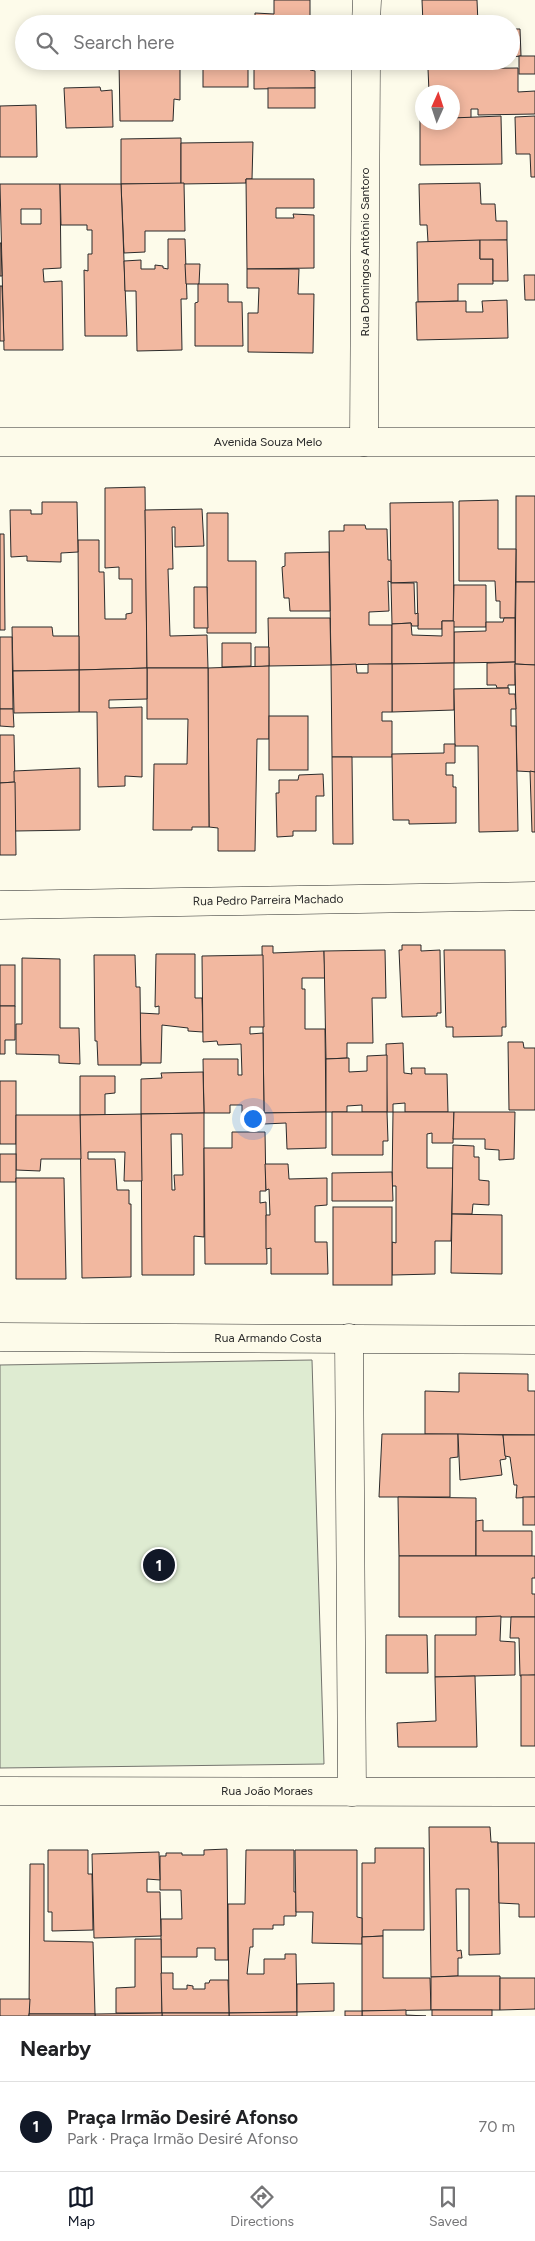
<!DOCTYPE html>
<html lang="en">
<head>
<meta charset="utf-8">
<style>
  body { margin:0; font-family:Figtree,sans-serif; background:#f6f6f6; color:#202124 }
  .compass { position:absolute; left:415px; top:85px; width:45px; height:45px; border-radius:50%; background:#fff; box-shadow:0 2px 12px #0003; rotate:3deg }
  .you { position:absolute; left:252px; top:1118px; width:18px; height:18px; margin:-12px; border:4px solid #fff; border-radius:50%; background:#1a73e8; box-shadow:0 0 0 8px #1a73e833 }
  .badge { display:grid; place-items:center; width:32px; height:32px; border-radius:50%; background:#111827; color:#fff; font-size:16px; font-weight:700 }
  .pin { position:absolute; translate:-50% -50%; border:2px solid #fff; box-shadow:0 1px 5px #0006 }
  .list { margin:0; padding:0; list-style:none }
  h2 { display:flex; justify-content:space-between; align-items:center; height:65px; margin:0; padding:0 20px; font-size:21px }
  h2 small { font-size:16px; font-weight:400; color:#757577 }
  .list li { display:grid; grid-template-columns:32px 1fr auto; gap:15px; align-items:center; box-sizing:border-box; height:90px; padding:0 20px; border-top:1px solid #e0e0e0 }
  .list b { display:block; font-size:19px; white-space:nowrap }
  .list p { margin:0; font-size:16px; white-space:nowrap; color:#757577 }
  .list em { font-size:16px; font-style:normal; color:#757577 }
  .icon { flex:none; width:28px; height:28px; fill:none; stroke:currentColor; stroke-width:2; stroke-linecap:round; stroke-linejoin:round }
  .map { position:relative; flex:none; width:535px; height:2016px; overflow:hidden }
  .search { position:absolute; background:#fff; box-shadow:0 2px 12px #0003; left:15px; right:15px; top:15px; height:55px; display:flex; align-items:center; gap:12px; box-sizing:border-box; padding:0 18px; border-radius:28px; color:#757577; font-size:19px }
  .sheet { height:155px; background:#fff }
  nav { display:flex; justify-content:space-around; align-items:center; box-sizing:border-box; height:70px; border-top:1px solid #e0e0e0; background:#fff; font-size:14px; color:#757577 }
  nav a { display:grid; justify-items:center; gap:2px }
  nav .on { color:#111827 }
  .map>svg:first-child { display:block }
</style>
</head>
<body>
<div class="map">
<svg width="535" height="2016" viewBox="0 0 535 2016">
  <rect width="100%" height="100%" fill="#fdfbea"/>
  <path fill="#deebd1" stroke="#74746e" d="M312,1360L324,1764L0,1768V1365Z"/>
  <g fill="#f2b8a0" stroke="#2b2b2b" fill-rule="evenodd">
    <path d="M274,0H310V24H255V13L274,14Z"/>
    <path d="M422,0H477L478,24H423Z"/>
    <path d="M118,17L180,18V24H118Z"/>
    <path d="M204,20H248V24H203Z"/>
    <path d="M511,29H520L521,56L511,57Z"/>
    <rect x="519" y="56" width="16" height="18"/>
    <path d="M119,61H180V100L174,99L173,121H120Z"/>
    <rect x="203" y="61" width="45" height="26"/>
    <path d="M254,61H310V70L315,71V88L254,89Z"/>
    <path d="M518,68V92L535,91V114L478,115V109H471V118H452V92H429L428,69Z"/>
    <path d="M100,87L101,91L112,90L113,127L66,128L64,88Z"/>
    <rect x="268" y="88" width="47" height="20"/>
    <path d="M36,105L37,157H0V106Z"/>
    <path d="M501,116L502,164L420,165V118H422V122H452V118Z"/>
    <path d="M535,116V177H531L530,154H516L515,117Z"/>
    <path d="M181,138V184H121V139Z"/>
    <path d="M253,142L252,179H246V183L181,184V143Z"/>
    <path d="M246,179H314V208H276V218H294L293,214L314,215V268L247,269Z"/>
    <path d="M184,183L185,231H145V252L124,253L121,184Z"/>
    <path d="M480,183L481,204H495L496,221H507V240L428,242L427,225H420L419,184Z"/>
    <path d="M0,184H60L61,268L43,269L44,282L62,281L63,350H4ZM21,209H41V224H21Z"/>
    <path d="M60,184H121L127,336H85L84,270L88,271V254H92V230H87V225H61Z"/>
    <path d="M168,239H185L187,299H181L182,350L137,351L136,291H125L124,261L141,260V269H155V265L163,266V268L168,269Z"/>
    <path d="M480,240V259H493V284H458V301L418,302L417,242Z"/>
    <path d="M480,240H507L508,281H493V259H480Z"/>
    <path d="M0,243H1L2,276H0Z"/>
    <path d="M185,264H200L199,284H186Z"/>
    <path d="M247,269H299L298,294H314L313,353L248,352V313H258L259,288H247Z"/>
    <path d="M524,275H535V300H525Z"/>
    <path d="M198,284H228V302H242L243,346H195V303L198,302Z"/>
    <path d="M0,286H2L4,341H0Z"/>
    <path d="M507,300L508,338L417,340L416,302L466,301V312H483L482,301Z"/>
    <path d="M145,487L147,668L79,670L78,540H99V572H104L105,619H126V614L132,613V579H119V567L105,568V488Z"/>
    <rect x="516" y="496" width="19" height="86"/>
    <path d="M498,500V549H516L515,618H500V601H496L495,581H459V501Z"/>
    <path d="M42,502H77L78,552L61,553V562L27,561V556L11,557L10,510H31V514H42Z"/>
    <path d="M453,502L454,621H442V629H418L417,582L391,583L390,503Z"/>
    <path d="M202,509L204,546L175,547V527H172L173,569H168L170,636L207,635L208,668H147L145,510Z"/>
    <path d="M207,513H228V561H256V633H207Z"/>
    <path d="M344,525H365L366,529H387L388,560H391V582L388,581L389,611L369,612V625H392V664L331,665L329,531H344Z"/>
    <path d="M0,534H4L5,630H0Z"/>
    <path d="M329,552L330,611H290L289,598H284L282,567L285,566V553Z"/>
    <path d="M516,582H535V665L515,664Z"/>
    <path d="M391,583H414L415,614L418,613V626H412L411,623L392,624Z"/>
    <path d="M454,585H486V627H453Z"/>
    <path d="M194,587H207L208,628H194Z"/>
    <path d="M268,618H330L331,665L269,666Z"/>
    <path d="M504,618H515V662L454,663V632L486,631V622H503Z"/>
    <path d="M442,621H454V663L392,664V624L411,623L412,635L442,636Z"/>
    <path d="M12,627H52L53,636H79V670L13,671Z"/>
    <path d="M0,637H12L13,709H0Z"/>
    <path d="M222,643H251V666L222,667Z"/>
    <path d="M255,647H269V666L255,667Z"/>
    <path d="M515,662V685H508V688H497L496,685H487V663Z"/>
    <path d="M454,663V710L392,712V664Z"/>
    <path d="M356,664L357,673H368V664H392V712H382V721H392V757H332L331,665Z"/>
    <path d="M515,664L535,665V772L517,771Z"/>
    <path d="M269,666V739H257L255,851H218V828L209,827L208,668Z"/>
    <path d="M147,668H208L209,827H192V830H153L154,764H187L188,719H147Z"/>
    <path d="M147,668V699L109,700V708L142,707V777L125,776V786L98,787L97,712H79V670Z"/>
    <path d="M79,670V712L14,713L13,671Z"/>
    <path d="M509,688V694H515L516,709H511V726H516L518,831L479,832L478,746H455L454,689Z"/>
    <path d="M0,709H13L14,727L0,726Z"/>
    <rect x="269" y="716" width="39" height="54"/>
    <path d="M0,735H14L15,782L0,783Z"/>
    <path d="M444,744H455V763H446V775H453V787H456V823L409,824V820H393L392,754L444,753Z"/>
    <path d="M332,757H352L353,844H333Z"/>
    <path d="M80,768V830L15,831L14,771Z"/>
    <path d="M530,771L535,772V832H532Z"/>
    <path d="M323,774L324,796H316V831H293V836L277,837L276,793H279V780H298L299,775Z"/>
    <path d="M15,782L16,855H0V783Z"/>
    <path d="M402,945H421V951L440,950L441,1013H437V1016L402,1017L399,950H402Z"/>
    <path d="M262,946H273V953L324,951L325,978H302V989H305V1029H325L326,1112L264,1113Z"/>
    <path d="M385,950L386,998H372L373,1043H347V1058L326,1059L324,951Z"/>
    <path d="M444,950H505L506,1027H502V1036L453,1037V1027H446Z"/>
    <path d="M156,954H195V998H202L203,1032L188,1031V1028L162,1025L161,1063H141L140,1013L159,1014V1006L155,1007Z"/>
    <path d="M94,955H135L136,987H140L141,1065H98L97,1041H95Z"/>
    <path d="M263,955L264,1027H250V1034L263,1033L264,1113H242V1105H230V1113H204L203,1059H238V1075H242L241,1044L218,1045L217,1041L203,1042L202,956Z"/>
    <path d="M22,958L60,959V1028H79L80,1064L59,1063V1055L16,1054V1024H22Z"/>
    <rect x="0" y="965" width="15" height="41"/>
    <path d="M0,1006H15V1040H5V1054H0Z"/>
    <path d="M508,1042H523L524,1048H535V1110H509Z"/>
    <path d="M403,1043L404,1073L412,1074L411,1068H425V1074H447L448,1112H405V1103L393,1104V1112H387L386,1044Z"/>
    <path d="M387,1055V1112H362V1105L347,1106V1112H326V1059L349,1058V1072L367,1071V1056Z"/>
    <path d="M203,1072L204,1113L141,1114V1079L162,1078L161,1073Z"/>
    <path d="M80,1076H115V1093L105,1094V1115H80Z"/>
    <rect x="0" y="1081" width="16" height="63"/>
    <path d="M326,1112V1148L287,1149L286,1123L264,1124V1113Z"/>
    <path d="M332,1112H387L388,1141H383V1155H332Z"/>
    <path d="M393,1112H454L453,1143H432V1133L427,1134V1168H453L451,1241H435V1274L392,1275V1242L396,1243V1186H392Z"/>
    <path d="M454,1112H515L514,1159L499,1160V1150L485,1149V1139H453Z"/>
    <path d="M204,1113V1237L194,1236V1275H142L141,1114ZM171,1134H182L183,1175H174L175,1190H172Z"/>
    <path d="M141,1114L142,1181H124L125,1152H88V1159H115L117,1190H129V1204H131V1277L82,1278L80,1115Z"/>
    <path d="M16,1115H80L81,1159H41L40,1171L16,1170Z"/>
    <path d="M232,1132H265L266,1191H260V1203L266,1202L267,1264H205L204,1148H232Z"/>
    <path d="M453,1145L474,1146V1157H479V1180L489,1181V1205L473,1204L472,1214H452Z"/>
    <rect x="0" y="1154" width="16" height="28"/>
    <path d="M265,1164H288L289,1179L327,1178V1205L315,1206V1242H327L328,1274H271V1248L266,1249V1215H270L269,1189L266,1190Z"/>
    <path d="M392,1172L393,1201H332V1173Z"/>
    <path d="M16,1178H64L66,1279H16Z"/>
    <rect x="333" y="1207" width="59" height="78"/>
    <path d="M452,1214L502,1215V1274L451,1273Z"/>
    <path d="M459,1373L528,1374V1391H535V1435L425,1434V1391L459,1392Z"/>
    <path d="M382,1434H458V1457L450,1458V1497H379Z"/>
    <path d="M458,1434L503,1435L506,1459L500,1460L502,1475L460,1480Z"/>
    <path d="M503,1435H535V1497L516,1498L517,1485H514L510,1457L505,1456Z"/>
    <path d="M398,1497L476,1498V1556H399Z"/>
    <rect x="523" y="1497" width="12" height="28"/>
    <path d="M483,1520V1531H532V1556H476V1521Z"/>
    <path d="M399,1556H535V1578H532V1594H535V1617H399Z"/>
    <path d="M501,1616L500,1641L515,1642V1675L435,1677V1635H476V1617Z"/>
    <path d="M511,1617H535V1675L520,1676L519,1638H510Z"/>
    <path d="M386,1635H427L428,1673H386Z"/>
    <rect x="521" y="1675" width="14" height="71"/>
    <path d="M475,1676L477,1747H398L397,1723L436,1721L435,1677Z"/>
    <path d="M429,1827H490L491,1842H498L500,1954L469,1955V1889H456L457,1951L461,1950L462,1958H458V1976L431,1977Z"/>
    <path d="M498,1843H535V1917H519V1904L499,1903Z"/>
    <path d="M375,1848H424V1930H383V1936L362,1937V1863H375Z"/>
    <path d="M227,1849L228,1960H215V1948H197V1957H161V1919H182L181,1890H160V1856H166V1853H182V1855H204V1850Z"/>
    <path d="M48,1850H88V1874H92L93,1930L52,1931V1912H48Z"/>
    <path d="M246,1850H294V1892H296V1916H284V1925H273V1929H253V1947H250L247,1974H264V1959H285V1954H296L297,2012L229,2013L228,1904H245Z"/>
    <path d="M295,1850H357V1917L362,1918V1944L312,1943L313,1912H296Z"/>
    <path d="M159,1852L160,1880L147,1879V1892H160L161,1936L94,1938L92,1854Z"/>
    <path d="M30,1864H44V1941L93,1942L95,2014H29Z"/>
    <path d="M383,1936V1978H430L431,2010L362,2011V1937Z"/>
    <path d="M135,1939H161L162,2013H116V1988L135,1987Z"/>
    <path d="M161,1973H173V1989H187V1985L193,1986V1989H205V1983H209L210,1980H228L229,2013H162Z"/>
    <path d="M458,1976H500V2010H431V1977Z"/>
    <path d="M500,1978H535V2009L500,2010Z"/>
    <path d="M334,1983V2011L297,2012V1984Z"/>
    <path d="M0,1999H30L29,2016H0Z"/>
    <path d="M406,2010V2015L426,2016H362V2011Z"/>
    <rect x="432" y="2010" width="60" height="6"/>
    <rect x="345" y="2011" width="17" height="5"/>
    <path d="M297,2012V2016H229V2013Z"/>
    <rect x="162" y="2013" width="67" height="3"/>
    <path d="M162,2013V2016H95V2014Z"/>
    <rect x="29" y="2014" width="66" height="2"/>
  </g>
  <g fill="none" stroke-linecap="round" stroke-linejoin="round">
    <defs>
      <g id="street">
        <path d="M366,24L367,0"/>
        <path d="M364,442L366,61"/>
        <path d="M0,905L535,896"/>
        <path d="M0,1337L535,1340"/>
        <path d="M349,1338L352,1792"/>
        <path d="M0,1791L535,1792"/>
      </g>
      <path id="secondary" d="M0,442H535"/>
    </defs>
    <use href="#street" stroke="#2b2b2b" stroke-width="29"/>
    <use href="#secondary" stroke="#2b2b2b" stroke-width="29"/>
    <use href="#street" stroke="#fdfbea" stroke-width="28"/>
    <use href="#secondary" stroke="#fdfbea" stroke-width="28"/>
  </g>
  <g text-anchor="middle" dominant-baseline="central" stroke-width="4" stroke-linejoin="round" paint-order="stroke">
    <g font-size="12" fill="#2b2b2b" stroke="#fdfbea">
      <text transform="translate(365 252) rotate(-90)">Rua Domingos Antônio Santoro</text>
      <text x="268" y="442">Avenida Souza Melo</text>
      <text transform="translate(268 900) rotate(-1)">Rua Pedro Parreira Machado</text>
      <text x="268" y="1338">Rua Armando Costa</text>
      <text x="267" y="1791">Rua João Moraes</text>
    </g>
  </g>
</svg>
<svg class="compass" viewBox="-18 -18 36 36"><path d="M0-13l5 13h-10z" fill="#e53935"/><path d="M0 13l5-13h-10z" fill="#757577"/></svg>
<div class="you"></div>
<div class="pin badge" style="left:159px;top:1565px">1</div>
<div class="search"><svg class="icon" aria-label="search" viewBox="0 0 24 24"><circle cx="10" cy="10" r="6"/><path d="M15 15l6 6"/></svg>Search here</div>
</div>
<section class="sheet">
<h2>Nearby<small></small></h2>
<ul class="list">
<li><span class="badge">1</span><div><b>Praça Irmão Desiré Afonso</b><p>Park · Praça Irmão Desiré Afonso</p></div><em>70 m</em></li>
</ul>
</section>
<nav>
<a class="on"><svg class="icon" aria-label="map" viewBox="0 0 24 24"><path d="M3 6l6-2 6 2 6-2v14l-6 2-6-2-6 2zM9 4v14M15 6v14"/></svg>Map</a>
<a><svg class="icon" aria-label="directions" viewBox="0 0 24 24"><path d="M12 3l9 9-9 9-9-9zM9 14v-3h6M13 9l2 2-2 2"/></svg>Directions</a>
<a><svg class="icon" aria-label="saved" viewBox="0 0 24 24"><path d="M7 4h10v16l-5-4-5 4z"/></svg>Saved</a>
</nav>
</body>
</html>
